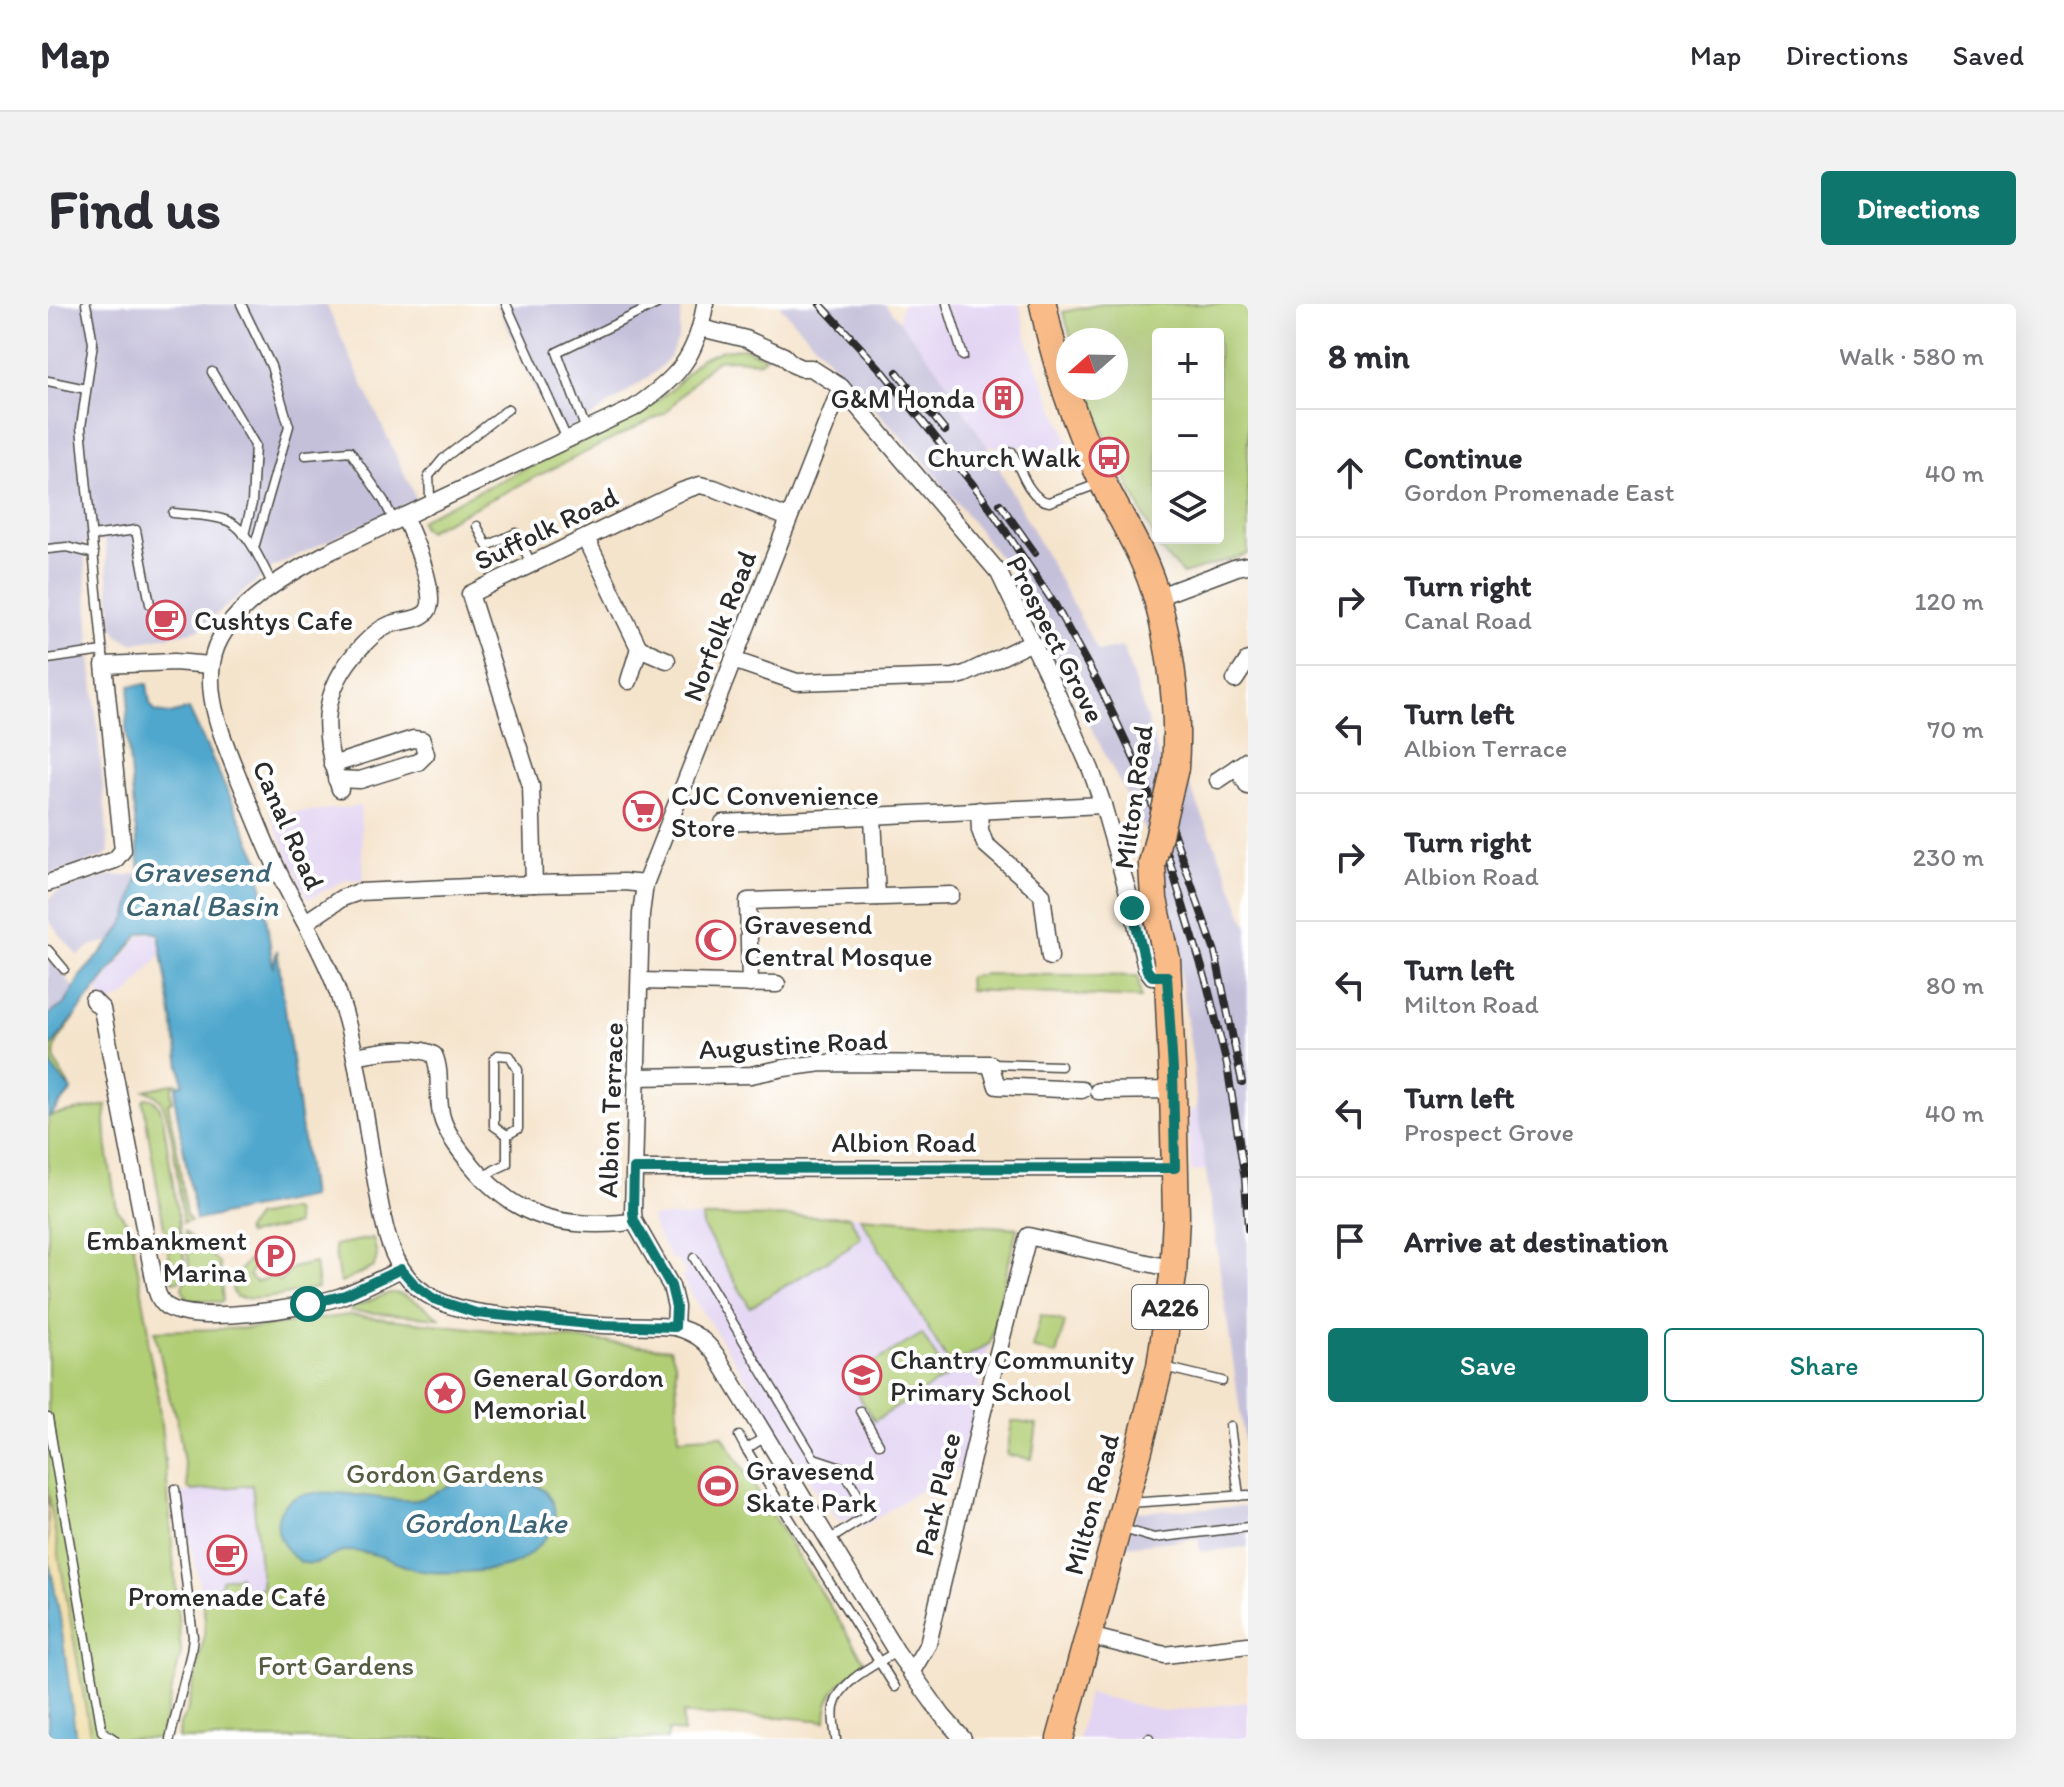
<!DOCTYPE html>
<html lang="en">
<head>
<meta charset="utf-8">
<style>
  body { margin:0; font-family:Itim,sans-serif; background:#f2f2f3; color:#2b2b33 }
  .controls { position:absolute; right:24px; top:24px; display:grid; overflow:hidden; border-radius:8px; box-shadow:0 8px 32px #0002 }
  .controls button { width:72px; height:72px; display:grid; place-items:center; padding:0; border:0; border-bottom:2px solid #e1e1e2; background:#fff; color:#2b2b33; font:40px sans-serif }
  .compass { position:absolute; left:1008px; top:24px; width:72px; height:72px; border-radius:50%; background:#fff; box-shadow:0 8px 32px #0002; rotate:250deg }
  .stop { position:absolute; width:24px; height:24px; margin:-18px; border:6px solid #0f766e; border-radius:50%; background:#fff }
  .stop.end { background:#0f766e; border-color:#fff; box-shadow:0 2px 8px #0008 }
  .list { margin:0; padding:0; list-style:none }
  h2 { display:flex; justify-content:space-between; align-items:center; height:104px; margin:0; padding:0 32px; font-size:34px }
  h2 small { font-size:26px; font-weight:400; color:#7c7c81 }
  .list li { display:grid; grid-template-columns:52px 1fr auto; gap:24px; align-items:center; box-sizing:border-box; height:128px; padding:0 32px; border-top:2px solid #e1e1e2 }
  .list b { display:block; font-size:30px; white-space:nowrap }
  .list p { margin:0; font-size:26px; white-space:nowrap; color:#7c7c81 }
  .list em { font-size:26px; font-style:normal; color:#7c7c81 }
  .actions { display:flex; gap:16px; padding:24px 32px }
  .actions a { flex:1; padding:18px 0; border:2px solid #0f766e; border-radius:8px; text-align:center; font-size:28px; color:#0f766e }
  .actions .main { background:#0f766e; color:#fff }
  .icon { flex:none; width:44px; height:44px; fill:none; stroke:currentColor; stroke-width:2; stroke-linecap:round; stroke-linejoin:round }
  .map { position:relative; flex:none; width:1200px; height:1435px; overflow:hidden; border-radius:8px }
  header { display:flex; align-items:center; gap:48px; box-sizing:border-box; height:112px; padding:0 40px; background:#fff; border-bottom:2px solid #e1e1e2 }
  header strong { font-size:38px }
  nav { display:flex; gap:44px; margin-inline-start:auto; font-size:28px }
  .intro { display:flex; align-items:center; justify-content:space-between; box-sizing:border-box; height:192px; padding:0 48px }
  h1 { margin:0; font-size:56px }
  .button { padding:20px 36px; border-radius:8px; background:#0f766e; color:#fff; font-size:28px; font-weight:700 }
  main { display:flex; gap:48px; padding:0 48px }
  aside { flex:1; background:#fff; border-radius:8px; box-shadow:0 8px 32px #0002 }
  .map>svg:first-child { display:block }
</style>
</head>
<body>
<header>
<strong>Map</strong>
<nav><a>Map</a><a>Directions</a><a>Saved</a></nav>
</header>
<div class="intro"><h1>Find us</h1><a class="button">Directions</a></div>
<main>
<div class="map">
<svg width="1200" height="1435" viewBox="0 0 1200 1435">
  <rect width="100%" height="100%" fill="#fff"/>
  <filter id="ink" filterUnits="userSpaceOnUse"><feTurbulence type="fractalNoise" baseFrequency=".0125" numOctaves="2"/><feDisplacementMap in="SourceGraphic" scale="16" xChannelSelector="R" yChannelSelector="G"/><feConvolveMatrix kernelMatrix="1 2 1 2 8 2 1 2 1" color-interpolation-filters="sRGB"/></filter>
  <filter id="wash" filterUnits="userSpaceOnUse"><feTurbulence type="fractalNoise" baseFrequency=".006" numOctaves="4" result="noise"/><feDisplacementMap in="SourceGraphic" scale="32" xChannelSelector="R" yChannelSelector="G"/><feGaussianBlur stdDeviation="1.8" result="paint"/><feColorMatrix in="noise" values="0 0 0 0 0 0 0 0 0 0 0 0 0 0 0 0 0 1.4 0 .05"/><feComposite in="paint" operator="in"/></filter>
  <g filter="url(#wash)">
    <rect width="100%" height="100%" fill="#f5e4cc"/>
    <g fill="#e2d4f3">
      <path d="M854,0H971L981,43L1024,145L939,142L890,65L851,18Z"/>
      <path d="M312,502L316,576H298L260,595L222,511Z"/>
      <path d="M101,629L107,630L111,637L113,650L79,691L59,701L49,688L92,632Z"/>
      <path d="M1149,805L1158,866L1143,868L1140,807Z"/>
      <path d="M801,912L969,924L912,1167L904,1166L813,1224L805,1213L800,1216L791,1217L770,1189L634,975L637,969L636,966L629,955H623L607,926L603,913Z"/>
      <path d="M204,1181L214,1285H193L190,1272L173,1275V1283L170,1288L154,1293L132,1189Z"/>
      <path d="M1040,1389L1117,1408L1200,1398V1435H1030Z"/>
    </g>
    <g fill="#c5c0da">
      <path d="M0,0H278L368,195L225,263L150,326L84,339L71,332L64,320L57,236L36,239L43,354L61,547L56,553L0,571Z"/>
      <path d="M449,0H634L631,33L621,54L606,69L542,114L508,130Z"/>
      <path d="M730,0H837L890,65L939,142L1050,347L1075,343L1112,455L1140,478L1177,564L1200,624V1163L1149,805L1145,759L1129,648L1115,580L1096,525L959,263L881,163Z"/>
      <path d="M93,568L88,579L80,612L65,637L44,641L30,652L0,616L1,596L8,588L63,571L76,572Z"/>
      <path d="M0,651L26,685L17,700L0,711Z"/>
      <path d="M1200,1202V1243L1152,1248L1150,1234L1079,1242L1088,1208Z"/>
    </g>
    <g fill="#b1ce75" stroke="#6e7c50" stroke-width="2" fill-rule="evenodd">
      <path d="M1054,0H1200V250L1135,270L1112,246L1054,124L1041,84H1068V36H1024L1015,8ZM1110,30H1170V234H1110Z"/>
      <path d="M696,44L717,53L712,58L687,55L669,56L656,67L617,109L379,227L374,223L372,217L385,209L578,116L606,99L624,85L652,55L675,46Z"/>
      <path d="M937,670L1090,672L1093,694L921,686L920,673Z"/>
      <path d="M28,712C0,749 0,748 24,786L2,812L59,801L57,816L59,845L69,905L82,922L101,1027L100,1042L109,1084L119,1178L133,1349L112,1435H43L0,1188V743Z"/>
      <path d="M128,779L124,784V797L120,799L130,851L138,911L143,917L135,919C131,893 125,813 112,796C108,790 103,789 97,786Z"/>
      <path d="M97,794C109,794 112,803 115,814L138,966L137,970L129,978L125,977L95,797Z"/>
      <path d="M242,906L246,907L248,921L199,931L197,927L207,913Z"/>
      <path d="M801,912L813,933L801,941L802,943L702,1003L655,923L654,913Z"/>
      <path d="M812,913L969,924L942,1039L903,1062Z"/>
      <path d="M137,928L171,959L175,997L171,998L140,995C130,980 134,983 142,969Z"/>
      <path d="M325,934L329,952L326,963L293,979L291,974L286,941Z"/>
      <path d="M199,957L207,960L201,972L208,978L224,973L232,978L244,964L267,959L270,984C244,989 215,998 188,993L185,988L183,978Z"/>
      <path d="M342,989C359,988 378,1005 393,1014L302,1007L303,1004Z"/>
      <path d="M301,1011L622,1045L627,1058L631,1134L674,1131L817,1358V1360C793,1377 778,1388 778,1417L734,1413L644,1411L635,1409V1429L621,1426L619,1435H131L132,1420L139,1408L156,1334L157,1315L154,1293L172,1286L173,1275L191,1272L193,1285L214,1284L204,1181L145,1187L140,1184L129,1115L122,1096L107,1027L209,1024Z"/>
      <path d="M993,1011L1017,1018L1008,1051L984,1044Z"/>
      <path d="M874,1030L900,1072L826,1117L800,1074Z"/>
      <path d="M964,1117L989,1121L984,1155L959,1151Z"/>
    </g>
    <path fill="#eeda9e" stroke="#8c8264" stroke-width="2" d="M0,1188L43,1435H28L12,1313L0,1251Z"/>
    <g fill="#50a7cd" stroke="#3e697c" stroke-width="2">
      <path d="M99,380L102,400L108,408L122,410L141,405L215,564L212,566L225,664L229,646L263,893L148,916L127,797L129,781L135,780L111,630L101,627L91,630L2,744C1,766 10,771 24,786L0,814V711L17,700L33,671L65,636L80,612L88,579L92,568L78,422L82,382Z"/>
      <path d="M435,1171C451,1172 469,1172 483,1178C507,1189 514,1212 498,1233C490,1243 479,1255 466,1260C446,1268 390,1271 369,1266C349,1261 333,1249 311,1248C307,1247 303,1247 299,1247C283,1249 270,1265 253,1258C236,1249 223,1224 233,1206C253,1171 333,1200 367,1196C376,1195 386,1189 395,1185C408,1179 421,1174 435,1171Z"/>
      <path d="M0,1251L12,1313L28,1435H0Z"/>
    </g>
  </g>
  <g filter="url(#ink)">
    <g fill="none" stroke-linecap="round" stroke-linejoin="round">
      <defs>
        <g id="lane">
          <path d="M38,0L45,39L33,123L56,361"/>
          <path d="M193,0L223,62L241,122L206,244"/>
          <path d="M458,0L519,135"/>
          <path d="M899,0L915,52"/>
          <path d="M164,68L207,141L204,199L196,231"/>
          <path d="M0,77L38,85"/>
          <path d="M538,126L509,48L609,0"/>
          <path d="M964,148C972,164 981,196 1001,198L1050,180"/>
          <path d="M258,151L302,147L336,197L346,217"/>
          <path d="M385,199L382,192L381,172L395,155L460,105"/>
          <path d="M125,209C141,211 168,211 182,218C201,227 215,263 225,281"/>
          <path d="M429,222L439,242L468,229L483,259"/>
          <path d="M44,232L88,226L102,300"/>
          <path d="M0,245L19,243L46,250"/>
          <path d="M0,355L55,347"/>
          <path d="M0,646L16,665"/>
          <path d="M450,751L462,752L470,766V825L459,831L446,822V755Z"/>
          <path d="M943,760L1013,762"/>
          <path d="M435,874L446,866L459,860V831"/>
          <path d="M646,954L766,1154L793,1163L822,1210L781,1236"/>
          <path d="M1116,1063L1174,1077"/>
          <path d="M812,1107L831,1140"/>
          <path d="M0,1114L54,1427L66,1435"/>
          <path d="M1182,1122L1191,1192"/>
          <path d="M691,1132L698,1145"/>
          <path d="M717,1133L698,1145L847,1383"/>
          <path d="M1081,1199L1200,1191"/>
          <path d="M1075,1225L1106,1234L1200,1223"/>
          <path d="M1101,1434V1435"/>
          <path d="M122,1435L143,1348L145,1333L127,1185"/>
          <path d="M788,1435C787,1425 784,1413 786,1403C792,1376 827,1361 848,1348"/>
        </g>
        <g id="street">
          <path d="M657,0C649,54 629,74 586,104L283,247C241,269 171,307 164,359C158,398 177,440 191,475C205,508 218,543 234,575C253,613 276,649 290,689C297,710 303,731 307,753C315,792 320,832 327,872C334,909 338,956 369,983C398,1008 440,1010 477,1014C503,1016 529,1020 555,1021C579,1022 603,1021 627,1023C646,1028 657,1036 668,1051L848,1347L894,1411L915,1435"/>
          <path d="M653,24L698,35L736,52L744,60L753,64H763L793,83L951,269L1018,409L1043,466L1055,501L1085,606L1098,664L1104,672H1119"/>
          <path d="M538,234L591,344"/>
          <path d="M1109,293L1189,263L1200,261"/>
          <path d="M685,356L749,378L906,373L917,370L984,338"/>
          <path d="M1187,376L1200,356"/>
          <path d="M581,377L591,344L619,356"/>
          <path d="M284,461L365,435L374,436L378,450L370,458L312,476L288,475"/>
          <path d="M1189,463L1200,482"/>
          <path d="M1170,476L1200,456"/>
          <path d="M292,485C274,431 270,388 313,343C322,334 329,326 341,321C352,316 374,317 380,306C390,291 364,229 356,213"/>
          <path d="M931,506L932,526L937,540L994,590L1002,653"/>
          <path d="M825,513L829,593"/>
          <path d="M675,519L1055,501"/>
          <path d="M0,579L67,556L75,546L56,361L126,358L163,361"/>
          <path d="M486,580L483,482L422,290L634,187L652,181L666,184L740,214"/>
          <path d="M258,618L294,594L311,588L486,580L576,578L597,580"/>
          <path d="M592,677L729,680"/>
          <path d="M702,680L700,597L903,591"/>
          <path d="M45,696L54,705L107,980C109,989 111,996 118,1002C148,1022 256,1004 291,993C312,986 333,975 353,965"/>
          <path d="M307,752C327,748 368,740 386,751C395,770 387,796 395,817C401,833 411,846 422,859C457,902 493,920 549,920C562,920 574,920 586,917"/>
          <path d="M588,773L703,771L736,764L774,759L942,760L949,782L1034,786"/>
          <path d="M1050,787L1125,786"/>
          <path d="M586,865L1127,864"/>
          <path d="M627,1023L628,1003L623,982L586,917L585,908L593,610L597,580L604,562L793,83"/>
          <path d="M1041,1332L1117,1351L1200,1341"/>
          <path d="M863,1369L880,1340L935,1107L980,932L1126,965"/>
        </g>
        <g id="primary">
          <path d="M995,0C1007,61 1028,122 1055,179C1074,217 1098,253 1109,295C1124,350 1131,407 1127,464"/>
          <path d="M1012,1435L1091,1146L1112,1062L1125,972L1128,912L1125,786L1119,655L1106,595L1104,560"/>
        </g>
      </defs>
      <use href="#lane" stroke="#494743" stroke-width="11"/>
      <use href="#street" stroke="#494743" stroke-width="19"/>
      <use href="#primary" stroke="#494743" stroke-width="29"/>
      <use href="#lane" stroke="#fff" stroke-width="8"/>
      <use href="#street" stroke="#fff" stroke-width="16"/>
      <use href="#primary" stroke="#f9bc89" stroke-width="26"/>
      <defs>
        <g id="rail">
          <path d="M772,0L836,69L934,192L1007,301L1053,385L1098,480L1159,680L1179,761L1197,875L1200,925"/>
          <path d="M849,68L897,127"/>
          <path d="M952,200L987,249"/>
          <path d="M1117,505L1167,648L1194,778"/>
        </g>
      </defs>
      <use href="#rail" stroke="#2b2b2b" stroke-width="8"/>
      <use href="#rail" stroke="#fff" stroke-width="5" stroke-dasharray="15" stroke-linecap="butt"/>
      <defs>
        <path id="primary-bridge" d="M1104,560L1127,464"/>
      </defs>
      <use href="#primary-bridge" stroke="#494743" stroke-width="29" stroke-linecap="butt"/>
      <use href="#primary-bridge" stroke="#f9bc89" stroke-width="26"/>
    </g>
  </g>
  <g fill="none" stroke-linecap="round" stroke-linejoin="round" filter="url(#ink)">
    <path stroke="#0f766e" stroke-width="10" d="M260,1000L297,991L353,965L367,981L386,995L428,1009L552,1021L627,1023L628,1003L623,982L586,917L585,908L586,865L1127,864L1125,766L1119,672H1104L1099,666L1084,604"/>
  </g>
  <defs>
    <symbol id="building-ring" viewBox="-11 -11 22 22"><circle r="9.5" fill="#fff" stroke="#d1495b" stroke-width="1.5"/><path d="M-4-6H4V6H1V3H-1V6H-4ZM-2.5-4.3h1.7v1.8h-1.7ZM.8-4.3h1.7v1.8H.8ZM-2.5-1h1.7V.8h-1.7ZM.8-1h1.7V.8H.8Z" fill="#d1495b"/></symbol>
    <symbol id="bus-ring" viewBox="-11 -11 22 22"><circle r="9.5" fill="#fff" stroke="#d1495b" stroke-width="1.5"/><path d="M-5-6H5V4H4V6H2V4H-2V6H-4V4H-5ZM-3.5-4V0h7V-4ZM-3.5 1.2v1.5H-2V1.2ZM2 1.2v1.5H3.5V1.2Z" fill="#d1495b"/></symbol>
    <symbol id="cafe-ring" viewBox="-11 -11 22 22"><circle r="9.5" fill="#fff" stroke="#d1495b" stroke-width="1.5"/><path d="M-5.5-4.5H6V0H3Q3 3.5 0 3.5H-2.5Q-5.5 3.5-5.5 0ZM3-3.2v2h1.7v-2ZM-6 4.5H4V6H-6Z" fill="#d1495b"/></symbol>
    <symbol id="supermarket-ring" viewBox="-11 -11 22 22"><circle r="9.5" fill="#fff" stroke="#d1495b" stroke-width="1.5"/><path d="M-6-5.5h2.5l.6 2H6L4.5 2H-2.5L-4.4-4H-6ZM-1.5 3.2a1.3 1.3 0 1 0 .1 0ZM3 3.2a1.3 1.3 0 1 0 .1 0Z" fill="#d1495b"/></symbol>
    <symbol id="mosque-ring" viewBox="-11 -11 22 22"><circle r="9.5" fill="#fff" stroke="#d1495b" stroke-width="1.5"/><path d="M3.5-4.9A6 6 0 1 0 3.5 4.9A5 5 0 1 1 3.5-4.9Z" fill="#d1495b"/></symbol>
    <symbol id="parking-ring" viewBox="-11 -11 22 22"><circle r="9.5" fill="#fff" stroke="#d1495b" stroke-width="1.5"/><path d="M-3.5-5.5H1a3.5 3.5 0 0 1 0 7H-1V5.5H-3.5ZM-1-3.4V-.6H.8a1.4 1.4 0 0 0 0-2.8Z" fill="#d1495b"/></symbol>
    <symbol id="school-ring" viewBox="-11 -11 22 22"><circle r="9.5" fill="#fff" stroke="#d1495b" stroke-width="1.5"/><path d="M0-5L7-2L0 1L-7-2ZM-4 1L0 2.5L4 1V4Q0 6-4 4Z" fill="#d1495b"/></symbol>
    <symbol id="sight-ring" viewBox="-11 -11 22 22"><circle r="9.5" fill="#fff" stroke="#d1495b" stroke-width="1.5"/><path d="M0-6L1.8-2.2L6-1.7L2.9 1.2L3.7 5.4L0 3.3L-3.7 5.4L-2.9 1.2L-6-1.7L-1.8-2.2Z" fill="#d1495b"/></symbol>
    <symbol id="stadium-ring" viewBox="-11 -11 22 22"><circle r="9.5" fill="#fff" stroke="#d1495b" stroke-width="1.5"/><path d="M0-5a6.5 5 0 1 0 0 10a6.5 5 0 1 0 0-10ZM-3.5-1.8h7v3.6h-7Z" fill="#d1495b"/></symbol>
  </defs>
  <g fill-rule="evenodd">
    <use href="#building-ring" x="933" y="72" width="44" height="44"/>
    <use href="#bus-ring" x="1039" y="131" width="44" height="44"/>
    <use href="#cafe-ring" x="96" y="294" width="44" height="44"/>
    <use href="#supermarket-ring" x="573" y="485" width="44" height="44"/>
    <use href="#mosque-ring" x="646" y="614" width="44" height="44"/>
    <use href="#parking-ring" x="205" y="930" width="44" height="44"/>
    <use href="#school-ring" x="792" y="1049" width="44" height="44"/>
    <use href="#sight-ring" x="375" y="1067" width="44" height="44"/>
    <use href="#stadium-ring" x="648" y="1160" width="44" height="44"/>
    <use href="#cafe-ring" x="157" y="1229" width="44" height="44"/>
  </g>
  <g text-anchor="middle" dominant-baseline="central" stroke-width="8" stroke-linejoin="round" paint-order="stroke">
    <rect fill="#fff" stroke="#6b6b6b" stroke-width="2" x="1084" y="981" width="76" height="44" rx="6"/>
    <g font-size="26" font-weight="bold" fill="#2b2b2b">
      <text x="1122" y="1003">A226</text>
    </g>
    <g font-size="28" fill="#2b2b2b" stroke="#fff" text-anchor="start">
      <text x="927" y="94" text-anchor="end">G&amp;M Honda</text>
      <text x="1033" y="153" text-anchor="end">Church Walk</text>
      <text x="146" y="316">Cushtys Cafe</text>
      <text x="623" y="491">CJC Convenience<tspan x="623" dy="32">Store</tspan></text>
      <text x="696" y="620">Gravesend<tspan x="696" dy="32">Central Mosque</tspan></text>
      <text x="199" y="936" text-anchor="end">Embankment<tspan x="199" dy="32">Marina</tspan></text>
      <text x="842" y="1055">Chantry Community<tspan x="842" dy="32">Primary School</tspan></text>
      <text x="425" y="1073">General Gordon<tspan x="425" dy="32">Memorial</tspan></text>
      <text x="698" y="1166">Gravesend<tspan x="698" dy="32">Skate Park</tspan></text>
      <text x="179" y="1292" text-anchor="middle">Promenade Café</text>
    </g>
    <g font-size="28" fill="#2b2b2b" stroke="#fff">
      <text transform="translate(498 224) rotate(-26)">Suffolk Road</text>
      <text transform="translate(671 322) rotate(-69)">Norfolk Road</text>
      <text transform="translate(1008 335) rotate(63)">Prospect Grove</text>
      <text transform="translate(1085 493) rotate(-82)">Milton Road</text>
      <text transform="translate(241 521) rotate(66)">Canal Road</text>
      <text transform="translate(745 740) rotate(-3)">Augustine Road</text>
      <text transform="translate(562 806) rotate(-88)">Albion Terrace</text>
      <text x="856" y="838">Albion Road</text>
      <text transform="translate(889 1190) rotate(-77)">Park Place</text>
      <text transform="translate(1043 1200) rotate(-75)">Milton Road</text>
    </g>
    <g font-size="28" fill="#535c41" stroke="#fff">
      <text x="397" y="1169">Gordon Gardens</text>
      <text x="288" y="1361">Fort Gardens</text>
    </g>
    <g font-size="30" font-style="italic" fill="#3c6374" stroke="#fff">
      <text x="153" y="567">Gravesend<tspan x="153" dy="34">Canal Basin</tspan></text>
      <text x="437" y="1218">Gordon Lake</text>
    </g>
  </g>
</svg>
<div class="controls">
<button>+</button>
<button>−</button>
<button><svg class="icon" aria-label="layers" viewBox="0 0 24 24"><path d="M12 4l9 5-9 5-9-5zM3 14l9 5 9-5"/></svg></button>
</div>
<svg class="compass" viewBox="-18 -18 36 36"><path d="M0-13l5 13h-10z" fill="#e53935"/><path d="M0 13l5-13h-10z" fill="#7c7c81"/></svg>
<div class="stop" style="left:260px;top:1000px"></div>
<div class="stop end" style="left:1084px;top:604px"></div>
</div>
<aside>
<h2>8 min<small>Walk · 580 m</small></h2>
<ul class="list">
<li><svg class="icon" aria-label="ahead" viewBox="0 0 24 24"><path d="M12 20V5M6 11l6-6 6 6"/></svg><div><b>Continue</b><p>Gordon Promenade East</p></div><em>40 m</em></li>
<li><svg class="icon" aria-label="right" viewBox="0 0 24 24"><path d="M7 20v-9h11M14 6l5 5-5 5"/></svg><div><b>Turn right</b><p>Canal Road</p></div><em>120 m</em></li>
<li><svg class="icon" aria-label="left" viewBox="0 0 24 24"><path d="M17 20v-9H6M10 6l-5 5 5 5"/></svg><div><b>Turn left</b><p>Albion Terrace</p></div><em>70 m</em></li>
<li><svg class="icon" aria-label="right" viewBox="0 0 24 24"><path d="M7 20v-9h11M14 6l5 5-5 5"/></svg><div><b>Turn right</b><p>Albion Road</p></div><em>230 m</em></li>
<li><svg class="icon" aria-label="left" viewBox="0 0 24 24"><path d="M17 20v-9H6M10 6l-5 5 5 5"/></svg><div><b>Turn left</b><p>Milton Road</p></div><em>80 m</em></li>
<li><svg class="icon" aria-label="left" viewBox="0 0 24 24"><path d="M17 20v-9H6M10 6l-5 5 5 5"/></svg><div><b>Turn left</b><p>Prospect Grove</p></div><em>40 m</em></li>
<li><svg class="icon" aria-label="arrive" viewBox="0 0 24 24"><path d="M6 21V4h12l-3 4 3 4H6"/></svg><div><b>Arrive at destination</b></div></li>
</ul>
<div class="actions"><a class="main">Save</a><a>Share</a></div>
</aside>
</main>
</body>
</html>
